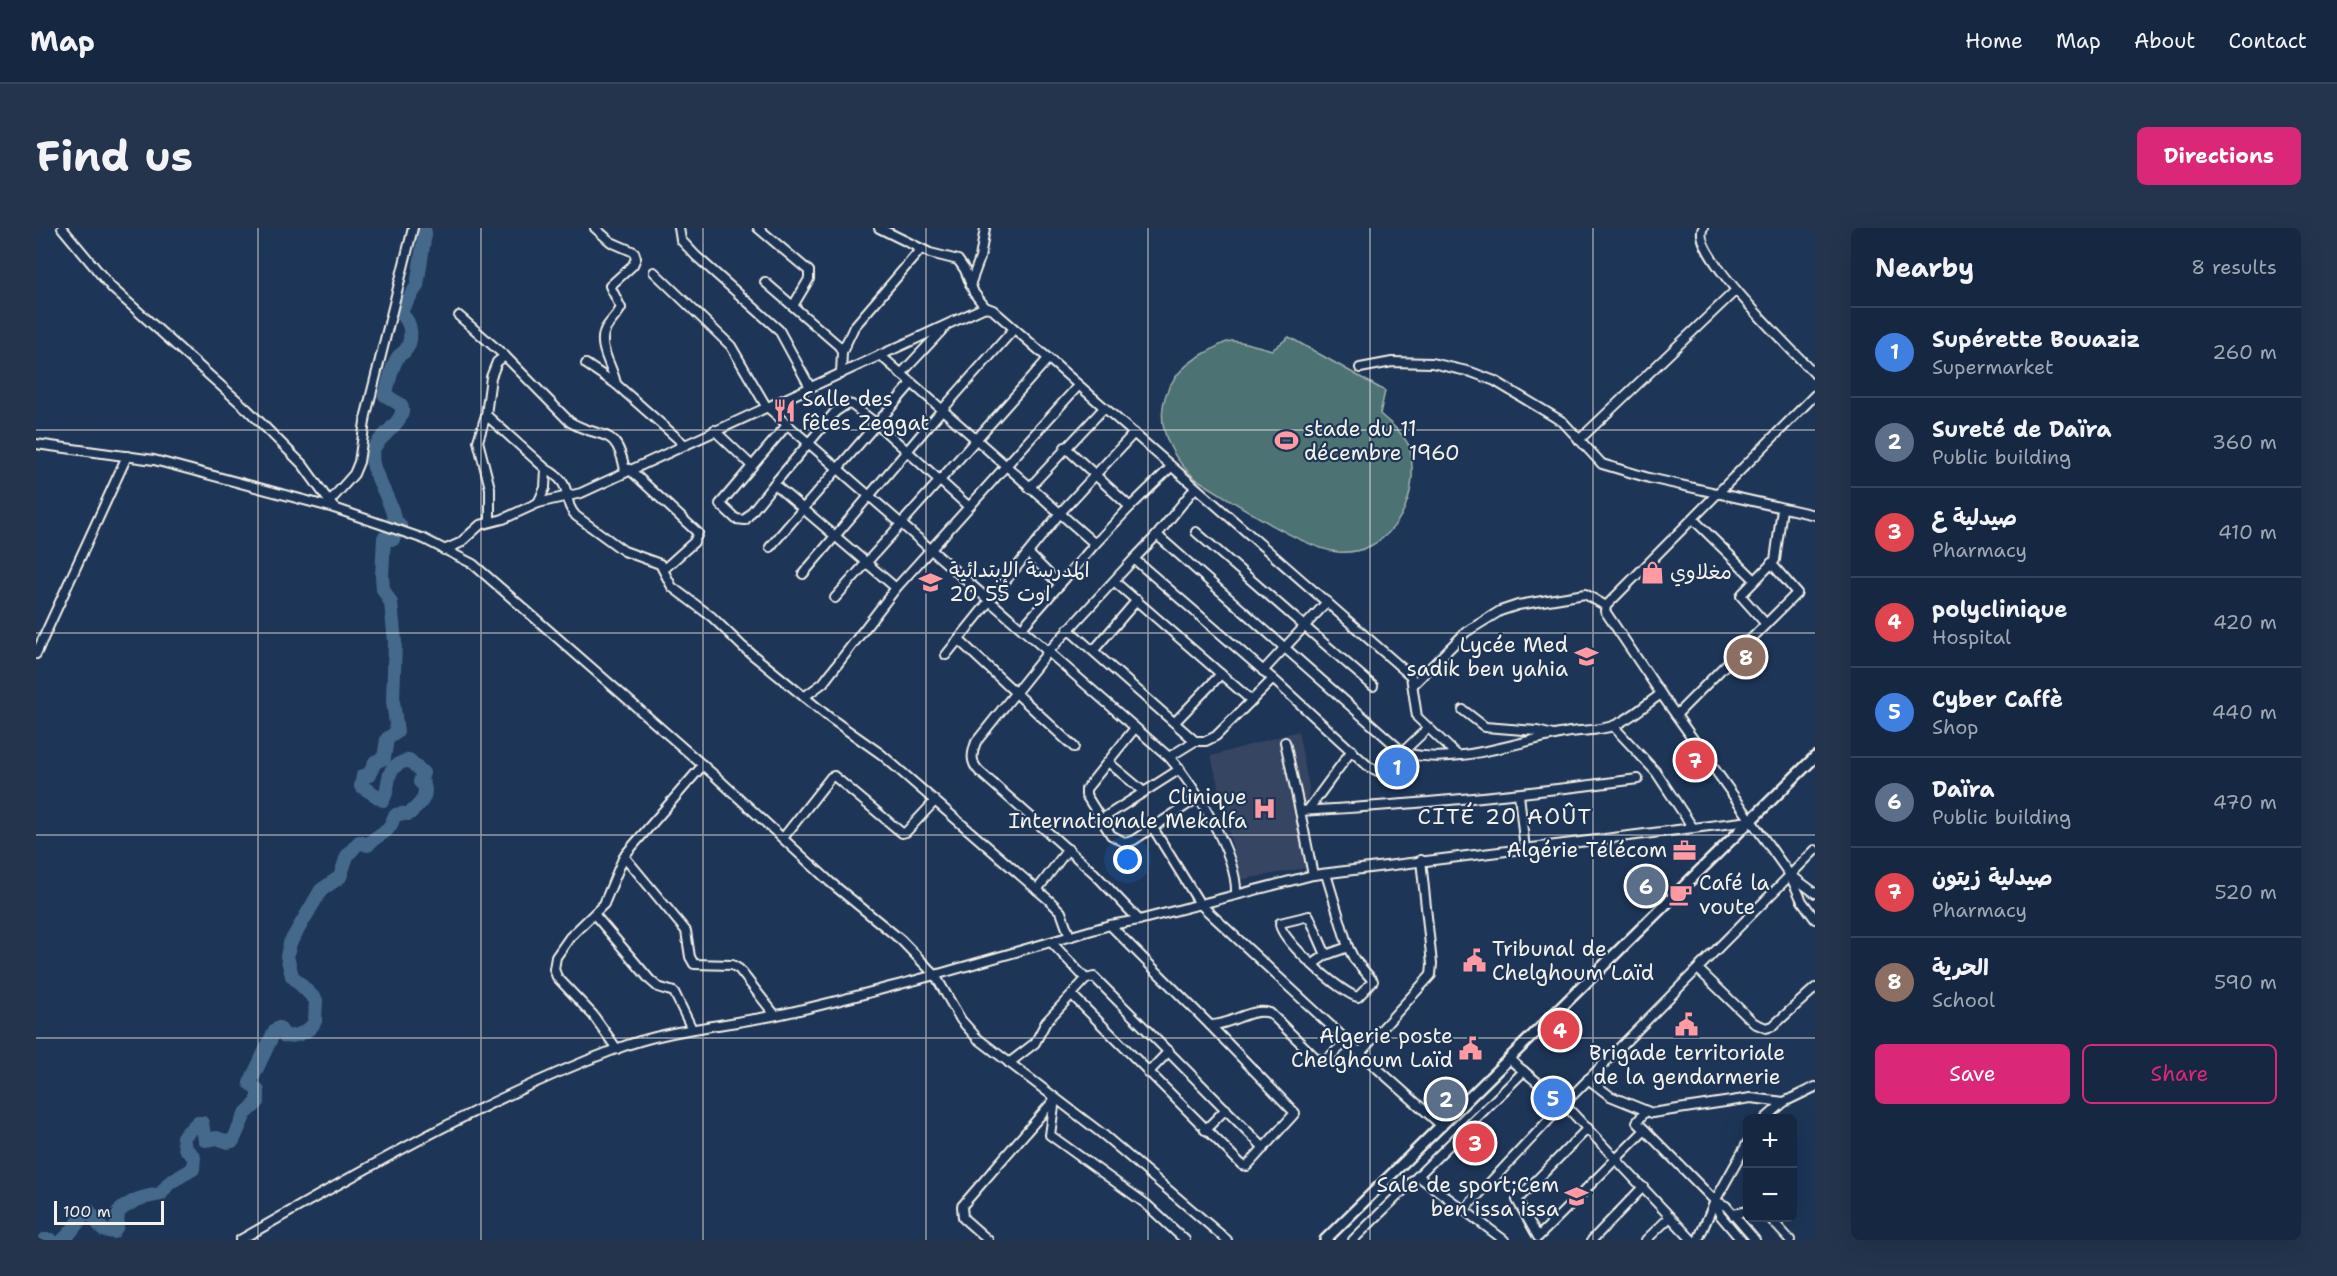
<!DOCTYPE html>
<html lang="en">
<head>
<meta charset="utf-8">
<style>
  body { margin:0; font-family:"Shantell Sans","Playpen Sans Arabic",sans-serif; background:#23344c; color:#f1f3f6 }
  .controls { position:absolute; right:18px; bottom:18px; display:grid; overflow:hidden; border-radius:9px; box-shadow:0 6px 24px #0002 }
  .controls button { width:54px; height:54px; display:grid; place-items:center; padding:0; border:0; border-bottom:2px solid #35445a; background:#162841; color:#f1f3f6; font:30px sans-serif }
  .scale { position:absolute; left:18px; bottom:15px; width:110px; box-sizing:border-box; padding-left:6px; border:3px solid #f4f1e8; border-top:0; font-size:16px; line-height:21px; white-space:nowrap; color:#f4f1e8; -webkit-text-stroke:4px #1d3557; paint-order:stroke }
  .you { position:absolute; left:1092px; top:632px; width:21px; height:21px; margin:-15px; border:4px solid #fff; border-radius:50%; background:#1a73e8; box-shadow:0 0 0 9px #1a73e833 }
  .badge { display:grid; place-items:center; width:39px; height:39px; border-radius:50%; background:#db2777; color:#fff; font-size:20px; font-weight:700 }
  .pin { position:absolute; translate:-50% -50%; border:3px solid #fff; box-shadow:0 2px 6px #0006 }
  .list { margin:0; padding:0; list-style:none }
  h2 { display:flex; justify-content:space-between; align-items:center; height:78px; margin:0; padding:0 24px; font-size:26px }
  h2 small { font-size:20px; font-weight:400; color:#9ea6b1 }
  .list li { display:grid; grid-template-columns:39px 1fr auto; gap:18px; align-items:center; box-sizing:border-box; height:90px; padding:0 24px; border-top:2px solid #35445a }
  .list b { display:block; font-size:22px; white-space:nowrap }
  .list p { margin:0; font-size:20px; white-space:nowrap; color:#9ea6b1 }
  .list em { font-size:20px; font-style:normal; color:#9ea6b1 }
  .actions { display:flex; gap:12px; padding:18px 24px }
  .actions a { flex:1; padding:14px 0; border:2px solid #db2777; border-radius:9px; text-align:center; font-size:21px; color:#db2777 }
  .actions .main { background:#db2777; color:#fff }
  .map { position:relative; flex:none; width:1779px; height:1012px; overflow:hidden; border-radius:9px }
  header { display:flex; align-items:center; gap:36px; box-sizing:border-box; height:84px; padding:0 30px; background:#162841; border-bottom:2px solid #35445a }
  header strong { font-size:28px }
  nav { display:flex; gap:33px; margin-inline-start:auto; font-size:21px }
  .intro { display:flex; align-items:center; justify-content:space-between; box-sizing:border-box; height:144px; padding:0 36px }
  h1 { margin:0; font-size:42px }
  .button { padding:15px 27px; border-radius:9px; background:#db2777; color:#fff; font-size:21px; font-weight:700 }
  main { display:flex; gap:36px; padding:0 36px }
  aside { flex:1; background:#162841; border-radius:9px; box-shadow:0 6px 24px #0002 }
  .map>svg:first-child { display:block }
</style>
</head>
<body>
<header>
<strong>Map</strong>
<nav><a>Home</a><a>Map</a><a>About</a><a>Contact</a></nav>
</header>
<div class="intro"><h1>Find us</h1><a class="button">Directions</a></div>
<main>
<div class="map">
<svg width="1779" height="1012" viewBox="0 0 1779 1012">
  <rect width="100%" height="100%" fill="#1d3557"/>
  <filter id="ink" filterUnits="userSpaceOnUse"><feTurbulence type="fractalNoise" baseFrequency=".0167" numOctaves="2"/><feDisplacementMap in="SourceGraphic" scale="12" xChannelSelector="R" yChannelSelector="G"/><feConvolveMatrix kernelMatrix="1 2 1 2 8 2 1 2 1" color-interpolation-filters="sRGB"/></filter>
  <g filter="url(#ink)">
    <path fill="#354462" d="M1262,503L1273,559L1268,603L1276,639L1204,652L1175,528Z"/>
    <path fill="#4e7273" stroke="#a1b2ae" stroke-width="1.5" d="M1253,109L1349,163L1344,186C1354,195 1366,204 1372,216C1376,222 1375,231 1376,238C1379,281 1349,328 1302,324C1265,320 1194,271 1160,251C1114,212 1113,153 1171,124C1178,121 1188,113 1196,113C1208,113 1224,119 1236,122Z"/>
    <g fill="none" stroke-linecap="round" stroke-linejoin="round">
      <g stroke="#44698b" stroke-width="14">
        <path d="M8,1012H15"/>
        <path d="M27,1012C38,1003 42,991 53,983L67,1002L77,1004L81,998L82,984C96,972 106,969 125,966L133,955L157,941L158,929L149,920L147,909L161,895H166L169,912L181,910L192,914L197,913L209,886L222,874V863L214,855L239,802L243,800L249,808C260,809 274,804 279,793L280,772L256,748L251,728L254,715L285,662L304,649L311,628L323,614L332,617C338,609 346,607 352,601C361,590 353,584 373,586C382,578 392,570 388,557L384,554L387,545L373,532C345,539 357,554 347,572L325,558L327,548L333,547L339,534L348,530L351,511L361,504L357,473L359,414L355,375L347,361L346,348L348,310L357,311L364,297L358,292C357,271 329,239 338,220C345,206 372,192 365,177L349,167C353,156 355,139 362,129C363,127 367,125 369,123C377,113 376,94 366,87V81L381,58L389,5L388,0"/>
      </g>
      <defs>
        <g id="minor">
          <path d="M26,0L76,60L212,182L267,237L298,280"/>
          <path d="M559,0L575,14L598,24L600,30L597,37L574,58L585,80C581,87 575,93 570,100C560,118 577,138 580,156"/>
          <path d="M643,0L645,12L660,28L743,102L774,159"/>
          <path d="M722,0L773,43V51L757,78"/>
          <path d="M843,0L894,25L922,32L929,42L938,65L949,79"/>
          <path d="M1667,0C1653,23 1760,126 1779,146"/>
          <path d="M618,44L695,118L730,178L1133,529C1158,557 1202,628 1200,666"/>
          <path d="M729,54L803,118L806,124L805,146"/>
          <path d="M934,57L944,30L949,0"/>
          <path d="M423,88L469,128"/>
          <path d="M806,124L818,99L885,21"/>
          <path d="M844,127L1059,316L986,400"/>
          <path d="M550,136L580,156L649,217"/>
          <path d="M1324,140L1356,134L1396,135L1435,144L1459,153L1527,194L1566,236L1613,250L1779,287"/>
          <path d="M865,146L909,99"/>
          <path d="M1779,167L1570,378L1569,383L1625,466L1754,647L1766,673L1779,691"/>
          <path d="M450,187L510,241L509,260L502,275"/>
          <path d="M678,202L715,237"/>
          <path d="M1543,212L1700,62"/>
          <path d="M0,216L118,232L298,280L388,311L437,336L678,547L794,654L865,712L899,747L1074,697L1103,692L1277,647L1714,593"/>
          <path d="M1029,219L1094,279L1135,239"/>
          <path d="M510,241C541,258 524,271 540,288L588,323L624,336L636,359L676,389L707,419L794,490L845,526L1014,673L1025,684L1034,709"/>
          <path d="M593,241L662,305L658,314L628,341"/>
          <path d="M738,256L709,292L700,291L684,276L751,197"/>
          <path d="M993,260L1068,180"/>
          <path d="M1159,260L1121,307L1368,525C1424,538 1480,513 1534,504C1549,502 1565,503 1579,497C1596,490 1610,476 1625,466"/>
          <path d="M294,273L318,246L323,234L330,187L377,0"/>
          <path d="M1658,292L1719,352"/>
          <path d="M454,293V260L442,213L450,187L455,149L461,134L469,128L534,194C566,213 580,196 589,242"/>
          <path d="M1160,304L1337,458"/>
          <path d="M1059,316L1094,279"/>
          <path d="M734,319L875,156"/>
          <path d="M408,322L424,315L444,297L467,291L502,275L545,265L949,79L957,82L1375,448L1381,489L1421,527"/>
          <path d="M992,325L1024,357"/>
          <path d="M1098,331L1121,307"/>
          <path d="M1735,335L1761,365L1730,396L1705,368L1706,366L1739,332L1746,281"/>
          <path d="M767,346L905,183L977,102"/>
          <path d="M1079,354L1216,473"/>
          <path d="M860,360L738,256L799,184L811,176L816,177L841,196L932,278"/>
          <path d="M799,370L1011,132"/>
          <path d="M1032,401L1159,513"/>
          <path d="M924,413L1038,519"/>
          <path d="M1058,422L1101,372"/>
          <path d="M0,426L91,228"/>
          <path d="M910,427L1024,285L1098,205"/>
          <path d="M1227,443L1291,374"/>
          <path d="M1378,456L1430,404L1464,383L1482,377L1549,366L1570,378"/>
          <path d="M768,469L787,455L860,360L1042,158"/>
          <path d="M1427,482L1449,499L1501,503L1517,507"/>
          <path d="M1640,487L1730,396"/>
          <path d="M1139,494L1185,446"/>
          <path d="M1577,498L1620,544L1657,600"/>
          <path d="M1099,500L1050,561V567L1075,607L1090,615L1098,612L1163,569"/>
          <path d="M1249,514L1264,583"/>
          <path d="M1133,529L1159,513H1170L1180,508L1237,451L1333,539L1342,543L1352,538L1391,501"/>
          <path d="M1072,534L1108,564"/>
          <path d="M1483,566L1489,622"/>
          <path d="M1272,582L1316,522"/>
          <path d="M1064,592L1144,541"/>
          <path d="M1117,600L1164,676L1324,825"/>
          <path d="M747,610L795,549L798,548L866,605L870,604L899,573"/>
          <path d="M588,628L650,703L654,729L658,736L696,737L703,741L739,787"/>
          <path d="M1385,632L1396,736L1395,747L1324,825L1406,898"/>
          <path d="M1277,647L1264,583C1377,577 1489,566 1602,551"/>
          <path d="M1756,648L1779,665"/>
          <path d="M1001,662L1032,621"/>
          <path d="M558,686L614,752L622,759L638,764L656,801"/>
          <path d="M1103,692L1058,645L943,543C934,534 936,525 940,514L1012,424L1098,331L1237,451"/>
          <path d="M1074,697L1174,797C1194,798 1213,779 1234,785L1281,831L1290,832L1310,814"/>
          <path d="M1015,714L1050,751"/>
          <path d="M1290,727L1273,688L1244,695C1242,710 1307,767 1322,769L1337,753L1318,731L1312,719"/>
          <path d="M1277,736L1290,727L1312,719L1290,646"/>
          <path d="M1663,742L1718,795L1730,800L1737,798L1779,760"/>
          <path d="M1037,768L1206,937L1211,938L1259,885L1174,797"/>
          <path d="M581,821L557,787L521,749L518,741L520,729L534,709L568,676L588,628L667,537"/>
          <path d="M1473,831L1528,876L1656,1012"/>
          <path d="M973,835L999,815L1010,794L1050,751L1058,749L1228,920"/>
          <path d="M1112,845L1133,823"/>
          <path d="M1552,851L1574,868L1616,885L1715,870L1748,874"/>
          <path d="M1019,871L1014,907L1110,976L1149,1012"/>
          <path d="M1730,890L1748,874L1779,859"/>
          <path d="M1552,900L1481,972L1502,1009L1609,902L1601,894L1609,884"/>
          <path d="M1169,902L1190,881"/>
          <path d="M1609,902L1679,973L1690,978L1719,1012"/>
          <path d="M1382,948L1428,982L1528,876L1779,622"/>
          <path d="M1679,973L1684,987L1705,1012"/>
          <path d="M1428,982L1468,1012"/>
          <path d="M1697,986L1712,983"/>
          <path d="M1734,990L1754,1012"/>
          <path d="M204,1012C327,942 448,871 580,821C630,802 684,798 736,788C791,777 845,761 899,747L925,792L941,810L1069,908L1191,1012"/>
          <path d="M952,1012L927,990L926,978L1018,872"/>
          <path d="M1317,1012L1488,843"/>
          <path d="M1556,1012L1607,959"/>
          <path d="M1610,1012L1634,989"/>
          <path d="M1662,1012L1679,973L1712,914"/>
        </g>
        <path id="major" d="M1289,1012L1779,529"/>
      </defs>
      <use href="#minor" stroke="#f4f1e8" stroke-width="12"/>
      <use href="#major" stroke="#f4f1e8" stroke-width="14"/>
      <use href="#minor" stroke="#1d3557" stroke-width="8"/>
      <use href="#major" stroke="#1d3557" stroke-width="9"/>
    </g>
  </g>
  <path fill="none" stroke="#f4f1e8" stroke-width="1.5" stroke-opacity="0.55" d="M222,0V1012M445,0V1012M667,0V1012M890,0V1012M1112,0V1012M1334,0V1012M1557,0V1012M0,202H1779M0,405H1779M0,607H1779M0,810H1779"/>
  <defs>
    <symbol id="restaurant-bare" viewBox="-9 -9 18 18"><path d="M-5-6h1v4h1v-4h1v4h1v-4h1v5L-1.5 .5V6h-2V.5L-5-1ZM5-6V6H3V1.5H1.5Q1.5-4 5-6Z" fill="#ff9aa2" stroke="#1d3557" stroke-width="2.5" paint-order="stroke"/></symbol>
    <symbol id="stadium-bare" viewBox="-9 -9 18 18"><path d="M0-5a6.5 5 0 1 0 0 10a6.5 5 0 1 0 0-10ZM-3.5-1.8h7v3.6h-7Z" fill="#ff9aa2" stroke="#1d3557" stroke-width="2.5" paint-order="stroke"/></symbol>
    <symbol id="shop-bare" viewBox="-9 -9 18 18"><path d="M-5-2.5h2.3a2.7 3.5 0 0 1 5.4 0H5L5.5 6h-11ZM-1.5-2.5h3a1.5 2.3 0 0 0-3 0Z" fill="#ff9aa2" stroke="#1d3557" stroke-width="2.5" paint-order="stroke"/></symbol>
    <symbol id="school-bare" viewBox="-9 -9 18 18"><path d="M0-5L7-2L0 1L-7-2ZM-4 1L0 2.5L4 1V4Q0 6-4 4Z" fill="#ff9aa2" stroke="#1d3557" stroke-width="2.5" paint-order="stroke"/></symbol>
    <symbol id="hospital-bare" viewBox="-9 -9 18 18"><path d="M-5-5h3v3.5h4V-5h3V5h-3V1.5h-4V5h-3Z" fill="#ff9aa2" stroke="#1d3557" stroke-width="2.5" paint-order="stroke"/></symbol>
    <symbol id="office-bare" viewBox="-9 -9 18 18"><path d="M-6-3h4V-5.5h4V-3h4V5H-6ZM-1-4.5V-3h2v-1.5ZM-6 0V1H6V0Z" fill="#ff9aa2" stroke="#1d3557" stroke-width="2.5" paint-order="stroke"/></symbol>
    <symbol id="cafe-bare" viewBox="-9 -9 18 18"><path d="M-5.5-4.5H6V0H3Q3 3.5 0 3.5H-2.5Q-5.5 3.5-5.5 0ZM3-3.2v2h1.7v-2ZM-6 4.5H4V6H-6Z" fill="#ff9aa2" stroke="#1d3557" stroke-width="2.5" paint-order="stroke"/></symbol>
    <symbol id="civic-bare" viewBox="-9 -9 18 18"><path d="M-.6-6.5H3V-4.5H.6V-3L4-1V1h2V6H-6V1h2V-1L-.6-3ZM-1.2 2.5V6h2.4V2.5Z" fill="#ff9aa2" stroke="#1d3557" stroke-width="2.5" paint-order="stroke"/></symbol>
  </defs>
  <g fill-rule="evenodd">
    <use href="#restaurant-bare" x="732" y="166" width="33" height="33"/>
    <use href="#stadium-bare" x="1234" y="196" width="33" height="33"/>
    <use href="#shop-bare" x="1600" y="328" width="33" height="33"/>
    <use href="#school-bare" x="878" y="338" width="33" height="33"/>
    <use href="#school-bare" x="1534" y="412" width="33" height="33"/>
    <use href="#hospital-bare" x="1212" y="564" width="33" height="33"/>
    <use href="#office-bare" x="1632" y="606" width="33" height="33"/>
    <use href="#cafe-bare" x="1628" y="650" width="33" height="33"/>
    <use href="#civic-bare" x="1422" y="716" width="33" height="33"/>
    <use href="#civic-bare" x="1634" y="780" width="33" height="33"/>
    <use href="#civic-bare" x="1418" y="804" width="33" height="33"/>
    <use href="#school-bare" x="1524" y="952" width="33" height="33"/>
  </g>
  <g text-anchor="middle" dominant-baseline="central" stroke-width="4.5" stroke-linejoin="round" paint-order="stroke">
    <g font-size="21" fill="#f4f1e8" stroke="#1d3557" text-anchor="start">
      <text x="766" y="171">Salle des<tspan x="766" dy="24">fêtes Zeggat</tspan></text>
      <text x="1268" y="201">stade du 11<tspan x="1268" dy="24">décembre 1960</tspan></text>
      <text x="913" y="342">المدرسة الإبتدائية<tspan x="913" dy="24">20 اوت 55</tspan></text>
      <text x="1634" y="344">مغلاوي</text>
      <text x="1532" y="417" text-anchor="end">Lycée Med<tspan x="1532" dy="24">sadik ben yahia</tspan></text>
      <text x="1211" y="569" text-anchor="end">Clinique<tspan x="1211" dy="24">Internationale Mekalfa</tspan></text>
      <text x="1631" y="622" text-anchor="end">Algérie Télécom</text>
      <text x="1663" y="655">Café la<tspan x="1663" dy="24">voute</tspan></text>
      <text x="1456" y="721">Tribunal de<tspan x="1456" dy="24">Chelghoum Laïd</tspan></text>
      <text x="1417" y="808" text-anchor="end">Algerie poste<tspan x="1417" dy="24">Chelghoum Laïd</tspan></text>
      <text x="1651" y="825" text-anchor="middle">Brigade territoriale<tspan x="1651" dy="24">de la gendarmerie</tspan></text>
      <text x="1523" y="957" text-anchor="end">Sale de sport;Cem<tspan x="1523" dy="24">ben issa issa</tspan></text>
    </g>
    <g font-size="22" letter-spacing="1.5" fill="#f4f1e8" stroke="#1d3557">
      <text x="1469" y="588">CITÉ 20 AOÛT</text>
    </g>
  </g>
</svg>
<div class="controls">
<button>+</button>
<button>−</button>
</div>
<div class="scale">100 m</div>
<div class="you"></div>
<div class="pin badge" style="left:1361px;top:539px;background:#3f7fe0">1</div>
<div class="pin badge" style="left:1410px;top:871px;background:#5c6f8a">2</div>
<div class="pin badge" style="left:1439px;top:915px;background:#e0444e">3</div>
<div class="pin badge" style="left:1524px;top:802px;background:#e0444e">4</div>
<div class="pin badge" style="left:1517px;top:870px;background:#3f7fe0">5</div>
<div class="pin badge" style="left:1610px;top:658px;background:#5c6f8a">6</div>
<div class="pin badge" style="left:1659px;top:532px;background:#e0444e">7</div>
<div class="pin badge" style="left:1710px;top:429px;background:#8d6e63">8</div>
</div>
<aside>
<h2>Nearby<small>8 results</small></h2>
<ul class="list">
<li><span class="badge" style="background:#3f7fe0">1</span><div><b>Supérette Bouaziz</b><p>Supermarket</p></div><em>260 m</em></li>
<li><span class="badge" style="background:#5c6f8a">2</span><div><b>Sureté de Daïra</b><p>Public building</p></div><em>360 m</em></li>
<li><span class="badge" style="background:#e0444e">3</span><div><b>صيدلية ع</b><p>Pharmacy</p></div><em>410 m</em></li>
<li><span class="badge" style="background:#e0444e">4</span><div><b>polyclinique</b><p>Hospital</p></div><em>420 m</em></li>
<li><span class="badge" style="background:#3f7fe0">5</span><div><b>Cyber Caffè</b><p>Shop</p></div><em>440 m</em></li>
<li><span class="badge" style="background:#5c6f8a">6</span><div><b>Daïra</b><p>Public building</p></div><em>470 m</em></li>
<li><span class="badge" style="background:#e0444e">7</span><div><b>صيدلية زيتون</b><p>Pharmacy</p></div><em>520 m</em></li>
<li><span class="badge" style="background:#8d6e63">8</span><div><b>الحرية</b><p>School</p></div><em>590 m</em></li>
</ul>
<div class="actions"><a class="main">Save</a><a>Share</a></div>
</aside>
</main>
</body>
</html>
